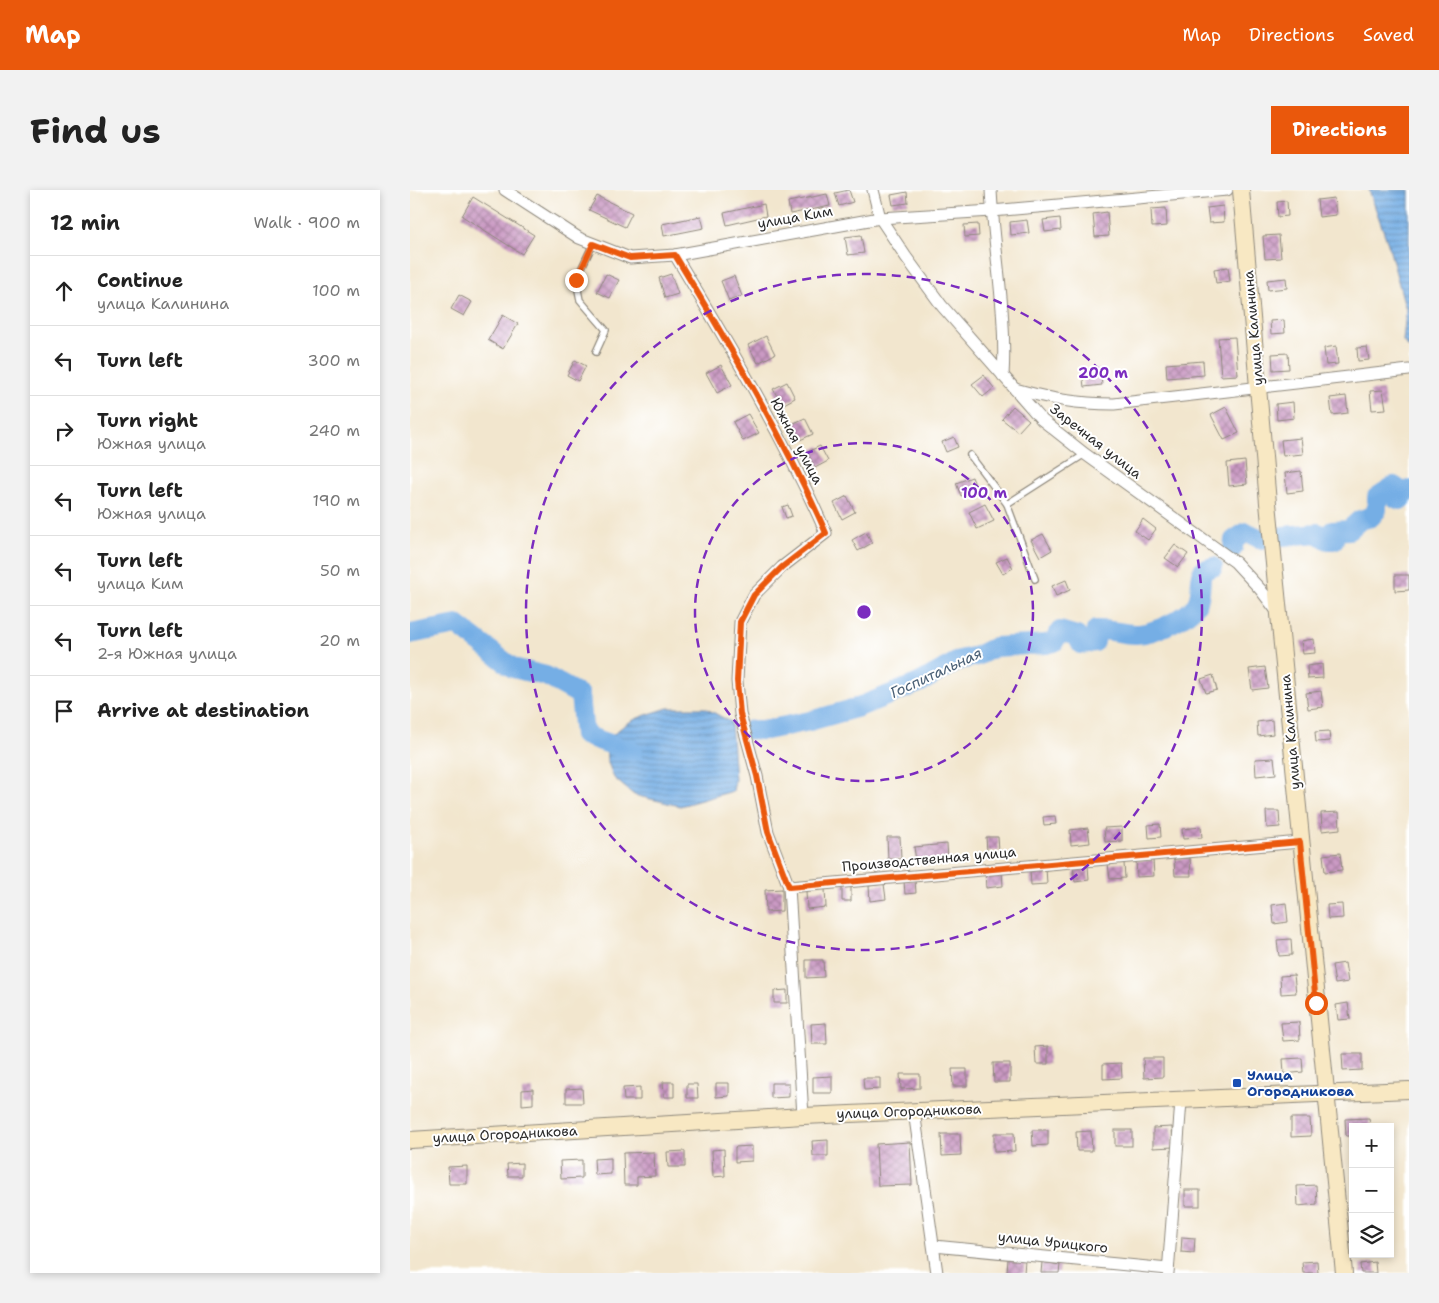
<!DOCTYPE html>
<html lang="en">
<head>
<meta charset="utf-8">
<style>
  body { margin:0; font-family:"Shantell Sans",sans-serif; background:#f2f2f2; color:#222 }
  .controls { position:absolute; right:15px; bottom:15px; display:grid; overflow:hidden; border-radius:0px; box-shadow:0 2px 8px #0003 }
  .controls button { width:45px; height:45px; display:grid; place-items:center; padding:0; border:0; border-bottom:1px solid #e0e0e0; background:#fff; color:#222; font:25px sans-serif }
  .stop { position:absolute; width:15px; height:15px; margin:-11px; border:4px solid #ea580c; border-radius:50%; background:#fff }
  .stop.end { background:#ea580c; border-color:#fff; box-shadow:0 1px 5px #0008 }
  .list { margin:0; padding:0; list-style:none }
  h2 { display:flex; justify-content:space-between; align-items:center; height:65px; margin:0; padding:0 20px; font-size:21px }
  h2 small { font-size:16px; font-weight:400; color:#767676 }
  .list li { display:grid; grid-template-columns:32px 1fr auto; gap:15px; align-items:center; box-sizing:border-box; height:70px; padding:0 20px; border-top:1px solid #e0e0e0 }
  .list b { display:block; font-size:19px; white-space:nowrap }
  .list p { margin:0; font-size:16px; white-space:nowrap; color:#767676 }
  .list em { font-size:16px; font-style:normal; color:#767676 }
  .icon { flex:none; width:28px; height:28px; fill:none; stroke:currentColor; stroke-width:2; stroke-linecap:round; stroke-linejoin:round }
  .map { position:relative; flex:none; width:999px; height:1083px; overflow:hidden; border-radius:0px }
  header { display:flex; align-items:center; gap:30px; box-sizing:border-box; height:70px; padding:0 25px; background:#ea580c; color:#fff }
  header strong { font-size:24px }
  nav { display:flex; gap:28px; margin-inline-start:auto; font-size:18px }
  .intro { display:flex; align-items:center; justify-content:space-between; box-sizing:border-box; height:120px; padding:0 30px }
  h1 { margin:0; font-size:35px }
  .button { padding:12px 22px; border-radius:0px; background:#ea580c; color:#fff; font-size:18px; font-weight:700 }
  main { display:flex; gap:30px; padding:0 30px }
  aside { flex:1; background:#fff; border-radius:0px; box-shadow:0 2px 8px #0003 }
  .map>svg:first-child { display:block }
</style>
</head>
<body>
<header>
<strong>Map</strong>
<nav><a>Map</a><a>Directions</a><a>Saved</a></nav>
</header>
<div class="intro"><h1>Find us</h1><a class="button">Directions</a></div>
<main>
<aside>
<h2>12 min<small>Walk · 900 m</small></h2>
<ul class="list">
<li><svg class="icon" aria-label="ahead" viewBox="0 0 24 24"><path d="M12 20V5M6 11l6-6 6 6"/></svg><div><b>Continue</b><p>улица Калинина</p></div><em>100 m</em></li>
<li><svg class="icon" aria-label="left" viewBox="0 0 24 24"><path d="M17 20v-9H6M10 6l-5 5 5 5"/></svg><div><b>Turn left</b></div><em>300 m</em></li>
<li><svg class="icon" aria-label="right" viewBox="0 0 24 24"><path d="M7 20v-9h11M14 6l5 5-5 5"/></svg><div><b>Turn right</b><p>Южная улица</p></div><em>240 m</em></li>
<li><svg class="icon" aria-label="left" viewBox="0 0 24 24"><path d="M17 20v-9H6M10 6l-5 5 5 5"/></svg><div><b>Turn left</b><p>Южная улица</p></div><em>190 m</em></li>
<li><svg class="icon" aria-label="left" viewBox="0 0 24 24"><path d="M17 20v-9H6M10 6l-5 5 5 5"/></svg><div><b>Turn left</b><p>улица Ким</p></div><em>50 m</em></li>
<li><svg class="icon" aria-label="left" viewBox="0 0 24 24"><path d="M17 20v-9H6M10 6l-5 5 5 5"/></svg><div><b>Turn left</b><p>2-я Южная улица</p></div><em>20 m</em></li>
<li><svg class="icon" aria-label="arrive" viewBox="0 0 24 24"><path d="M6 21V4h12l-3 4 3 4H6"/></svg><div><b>Arrive at destination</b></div></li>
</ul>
</aside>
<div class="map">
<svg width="999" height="1083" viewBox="0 0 999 1083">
  <defs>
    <pattern id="water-rules" width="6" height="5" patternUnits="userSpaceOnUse" patternTransform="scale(1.25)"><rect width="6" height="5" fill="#75aee5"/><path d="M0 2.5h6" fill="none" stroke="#608eba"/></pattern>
    <pattern id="building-cross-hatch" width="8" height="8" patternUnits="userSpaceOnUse" patternTransform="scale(1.25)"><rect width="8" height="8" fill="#cb9ac4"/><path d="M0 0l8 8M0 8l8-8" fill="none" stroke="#a57e9f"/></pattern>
  </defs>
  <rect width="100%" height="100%" fill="#fff"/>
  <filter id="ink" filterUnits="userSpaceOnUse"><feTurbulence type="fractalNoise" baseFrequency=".02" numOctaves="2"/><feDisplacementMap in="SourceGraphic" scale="10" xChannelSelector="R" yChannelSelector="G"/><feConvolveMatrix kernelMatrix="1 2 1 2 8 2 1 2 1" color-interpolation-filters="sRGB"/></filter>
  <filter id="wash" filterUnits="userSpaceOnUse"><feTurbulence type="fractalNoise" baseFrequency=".0096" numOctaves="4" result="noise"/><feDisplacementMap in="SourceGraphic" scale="20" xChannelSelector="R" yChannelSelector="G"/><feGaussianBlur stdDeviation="1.12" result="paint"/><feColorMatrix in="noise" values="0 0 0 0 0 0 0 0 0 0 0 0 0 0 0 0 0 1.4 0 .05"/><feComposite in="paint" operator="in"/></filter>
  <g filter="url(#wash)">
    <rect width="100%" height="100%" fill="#f2e6ce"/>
    <g fill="url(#water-rules)" stroke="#506c88">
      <path d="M959,0H999V158L993,151L996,120L978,54Z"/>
      <path d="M258,518H295L321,532L325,590L323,601L270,616L224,605L204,588L197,570L196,554C213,530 230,527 258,518Z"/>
    </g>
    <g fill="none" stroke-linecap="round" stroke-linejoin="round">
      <g stroke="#75aee5" stroke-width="20">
        <path d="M873,346L908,343L918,350H924L922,341L939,340L950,330L961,327L967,320V307L984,296L987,298L986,308L990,310L999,300"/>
        <path d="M823,358L824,350L836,342L851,349"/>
        <path d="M0,444L47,435L103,478L136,486L170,505L174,545L223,562"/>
        <path d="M341,540H356L400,531L446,518L509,493L550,470L567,466L585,457L636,454L644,452L650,441L667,446L671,454L685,452L686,440C700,439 711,444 725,444C741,445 782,427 788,411C792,402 789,390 793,380L803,377"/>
      </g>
    </g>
    <g id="blocks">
      <g fill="url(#building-cross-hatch)">
        <path d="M439,0L443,12L429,16L425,3Z"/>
        <path d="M497,2L498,13L483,15L481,5Z"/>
        <path d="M417,4L420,16L380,24L378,12Z"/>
        <path d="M187,6L222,23L215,37L179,20Z"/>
        <path d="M63,7L124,45L112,64L52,26Z"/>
        <path d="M924,8L926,25L909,27L907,10Z"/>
        <path d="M877,11L878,26L868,27L867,12Z"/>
        <path d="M354,14L356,26L317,35L314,23Z"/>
        <path d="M813,16L814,32L799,33L797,18Z"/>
        <path d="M756,18L757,36L742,37L741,19Z"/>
        <path d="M697,22L699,46L685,47L683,24Z"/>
        <path d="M291,26L294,38L254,46L252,34Z"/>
        <path d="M650,28L651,40L635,42L633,30Z"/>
        <path d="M617,30L619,43L601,45L600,32Z"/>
        <path d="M568,34L569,46L555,47L554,35Z"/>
        <path d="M451,45L454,63L438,65L435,47Z"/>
        <path d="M869,45L871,68L855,69L853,46Z"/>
        <path d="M818,77L820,91L806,93L804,79Z"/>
        <path d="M196,84L209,90L200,108L187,102Z"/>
        <path d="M261,84L268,104L255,108L249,88Z"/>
        <path d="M324,86L332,106L319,111L311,91Z"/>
        <path d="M876,88L877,98L858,100L857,90Z"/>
        <path d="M49,105L62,112L54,126L41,119Z"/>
        <path d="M93,125L108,134L93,159L78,150Z"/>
        <path d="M874,130L875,143L861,144L860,131Z"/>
        <path d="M356,146L365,164L348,173L338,155Z"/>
        <path d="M825,147L828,185L811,186L808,148Z"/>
        <path d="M926,156L928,174L916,175L914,158Z"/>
        <path d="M957,157L959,170L948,171L947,158Z"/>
        <path d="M878,163L879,179L863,180L862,164Z"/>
        <path d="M165,170L176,176L168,191L157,185Z"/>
        <path d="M793,171L794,185L757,188L756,174Z"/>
        <path d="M311,175L322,195L307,203L296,183Z"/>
        <path d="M690,179L692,195L674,197L672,181Z"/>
        <path d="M574,185L584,198L573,207L562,194Z"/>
        <path d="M377,192L385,208L372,215L363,199Z"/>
        <path d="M973,200L976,219L962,220L960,201Z"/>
        <path d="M936,206L938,223L922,225L920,208Z"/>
        <path d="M883,212L884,228L867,230L866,214Z"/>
        <path d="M603,216L619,230L608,242L592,229Z"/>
        <path d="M816,217L829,243L814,250L801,225Z"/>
        <path d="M338,224L349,243L333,251L323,232Z"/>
        <path d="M395,228L403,244L390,250L382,234Z"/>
        <path d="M544,247L548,257L536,262L532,252Z"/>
        <path d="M891,248L893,264L873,266L871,250Z"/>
        <path d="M410,256L418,271L405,278L397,262Z"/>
        <path d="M835,271L837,294L819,296L817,273Z"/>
        <path d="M891,281L893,301L877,303L875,283Z"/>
        <path d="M562,287L567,300L551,306L546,293Z"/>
        <path d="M437,306L445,322L432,329L424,313Z"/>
        <path d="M575,314L584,331L567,339L559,322Z"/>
        <path d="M378,315L382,326L376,328L372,317Z"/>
        <path d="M733,329L746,339L738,350L725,341Z"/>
        <path d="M456,342L462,353L448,361L442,350Z"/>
        <path d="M633,344L642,360L630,367L621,350Z"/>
        <path d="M765,355L778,364L768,377L755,368Z"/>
        <path d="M597,367L603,378L593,384L586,372Z"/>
        <path d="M985,385H999V400L985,401Z"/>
        <path d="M656,390L660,400L646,406L642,396Z"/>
        <path d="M904,449L905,463L893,464L891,451Z"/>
        <path d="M912,474L913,488L898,489L897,476Z"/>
        <path d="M855,477L858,498L842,500L839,479Z"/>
        <path d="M803,485L807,500L796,503L791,489Z"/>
        <path d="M911,501L913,517L898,519L896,503Z"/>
        <path d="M862,530L863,544L848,546L847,532Z"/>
        <path d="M919,541L920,551L906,552L905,542Z"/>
        <path d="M864,568L866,584L846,586L845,569Z"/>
        <path d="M856,621H869L870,637L857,638Z"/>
        <path d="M929,622L930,639L912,641L911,623Z"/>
        <path d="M645,626L646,634L634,635L633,627Z"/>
        <path d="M750,634L751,647L739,648L738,635Z"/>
        <path d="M712,637V651L695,652L694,638Z"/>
        <path d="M791,637L792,648L773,649L772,639Z"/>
        <path d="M678,638L680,653L661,655L660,640Z"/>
        <path d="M477,647H490L491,669H478Z"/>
        <path d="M576,647H588L589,661H577Z"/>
        <path d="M537,654L538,669L506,671L504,657Z"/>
        <path d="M930,663L932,680L915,682L913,665Z"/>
        <path d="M780,668L781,686H765L764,669Z"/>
        <path d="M743,670L744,686L727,687L726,671Z"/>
        <path d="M714,673L715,688L700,689L698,674Z"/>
        <path d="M678,675L679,690L665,692L663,676Z"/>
        <path d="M636,678L637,694L621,695L620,679Z"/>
        <path d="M592,681L593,696L576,698L575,682Z"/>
        <path d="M505,690L506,703L495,704L494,691Z"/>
        <path d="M441,693V711H432V694Z"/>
        <path d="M474,694L476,709L460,711L459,696Z"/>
        <path d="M372,699V721L356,722L355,700Z"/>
        <path d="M415,699L416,717L397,719L396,701Z"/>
        <path d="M876,713L878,732L864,734L862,715Z"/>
        <path d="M932,714L933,728L918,729L917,715Z"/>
        <path d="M881,749L882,765L869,766L867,750Z"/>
        <path d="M396,770H413L414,787L396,788Z"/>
        <path d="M935,773L938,792L925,794L922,775Z"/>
        <path d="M884,785L886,803L871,804L870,786Z"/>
        <path d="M377,800V813H364V801Z"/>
        <path d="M938,813L940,829L928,830L926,815Z"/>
        <path d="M889,832L890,850L873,851L871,833Z"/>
        <path d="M416,833L417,854H402L401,834Z"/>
        <path d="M638,856V874H626L625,857Z"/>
        <path d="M932,864H952V880L933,881Z"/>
        <path d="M733,868H753V887L734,888Z"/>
        <path d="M892,868L893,882L874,884L873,869Z"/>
        <path d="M583,873H600V892H584Z"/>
        <path d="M711,873L712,888L693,889V874Z"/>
        <path d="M542,879H557V896H543Z"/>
        <path d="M490,884H510V898L491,899Z"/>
        <path d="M422,886V903H403V887Z"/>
        <path d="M453,888H470V899L454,900Z"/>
        <path d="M253,892H264V907H254Z"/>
        <path d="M306,893H319V906L306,907Z"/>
        <path d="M361,893H379V907L361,908Z"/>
        <path d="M277,894H287L288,908H277Z"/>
        <path d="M230,897V910H214L213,898Z"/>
        <path d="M172,898L173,913H156V899Z"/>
        <path d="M123,899V914L112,915V900Z"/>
        <path d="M881,928H900L901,946L881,947Z"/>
        <path d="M959,928L960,937H943V946H936L935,929Z"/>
        <path d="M762,937L763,957L743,958V938Z"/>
        <path d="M622,940H638V955L623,956Z"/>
        <rect x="705" y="940" width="17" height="16"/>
        <path d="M681,941L682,961H667L666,942Z"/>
        <path d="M584,943H604L605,961L584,962Z"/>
        <path d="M531,944H550L551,965L532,966Z"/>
        <path d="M418,950V966H403L402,951Z"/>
        <path d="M500,952L502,995L468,996L466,954Z"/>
        <path d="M342,956V971L325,972V957Z"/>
        <path d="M314,959L315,986L303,987L302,960Z"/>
        <path d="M275,961V977H258L257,962Z"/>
        <path d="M244,962L245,986L227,987V995H214L213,963Z"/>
        <path d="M201,968V984L185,985L184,969Z"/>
        <path d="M172,970V988L151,989L150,971Z"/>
        <path d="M112,973V986H98L97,974Z"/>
        <path d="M57,976V994H39L38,977Z"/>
        <path d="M906,995L907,1014L888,1016L887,996Z"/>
        <rect x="775" y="1000" width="15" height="16"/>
        <path d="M772,1047L785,1048L784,1063L771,1062Z"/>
        <path d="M598,1069L615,1070L614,1083H597Z"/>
        <path d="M907,1071L908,1083H893L892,1072Z"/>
        <path d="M632,1072L650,1075L649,1083H631Z"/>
        <path d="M965,1072L966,1083H951L950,1074Z"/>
      </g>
    </g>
  </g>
  <g filter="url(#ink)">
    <use href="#blocks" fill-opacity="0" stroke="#8e887c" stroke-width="1"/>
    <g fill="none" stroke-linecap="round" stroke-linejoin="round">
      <defs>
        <g id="lane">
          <path d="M183,54L166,90L170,110L196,140L186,162"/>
          <path d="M560,265L597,314L625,389"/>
          <path d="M597,314L675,264"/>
        </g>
        <g id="street">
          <path d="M95,0L169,48L220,68L265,65L470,28L582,21L817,0"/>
          <path d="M463,0L470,28L496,67L532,116L632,230L675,264L825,372L850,399L869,424"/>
          <path d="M581,0C584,62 597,123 593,186"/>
          <path d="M265,65C319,155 374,247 416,343L372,377L344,405L330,432L327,491L330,524L347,586L358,642L379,697"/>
          <path d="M605,199C640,209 667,214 704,214L999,180"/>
          <path d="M504,921L527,1083"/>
          <path d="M393,926L379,697L890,652"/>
          <path d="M524,1056L758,1079"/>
          <path d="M758,1083L771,911"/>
        </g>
        <g id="secondary">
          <path d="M831,0L858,313L934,1083"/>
          <path d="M0,950L393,926L999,900"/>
        </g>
      </defs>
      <use href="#lane" stroke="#8e887c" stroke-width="8"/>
      <use href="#street" stroke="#8e887c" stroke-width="13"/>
      <use href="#secondary" stroke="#8e887c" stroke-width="18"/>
      <use href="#lane" stroke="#fff" stroke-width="5.5"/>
      <use href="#street" stroke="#fff" stroke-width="11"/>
      <use href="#secondary" stroke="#f8e8c3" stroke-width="16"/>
    </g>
  </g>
  <g fill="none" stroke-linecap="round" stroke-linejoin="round" filter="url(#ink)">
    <path stroke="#ea580c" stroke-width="6" d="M166,90L183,54L220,68L265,65C319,155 374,247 416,343L372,377L344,405L330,432L327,491L330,524L347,586L358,642L379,697L890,652L906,813"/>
  </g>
  <g fill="none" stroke="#7b2cbf" stroke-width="2.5" stroke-dasharray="9 6">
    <circle cx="454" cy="422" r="169"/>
    <circle cx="454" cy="422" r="338"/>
  </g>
  <rect fill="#1a4fb4" stroke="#fff" stroke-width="2" x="822" y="888" width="10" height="10" rx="2.5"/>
  <g text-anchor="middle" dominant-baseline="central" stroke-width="4" stroke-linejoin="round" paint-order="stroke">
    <g font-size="14" fill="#2b2b2b" stroke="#fff">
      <text transform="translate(385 27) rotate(-10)">улица Ким</text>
      <text transform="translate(843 138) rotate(-95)">улица Калинина</text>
      <text transform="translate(387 251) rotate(62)">Южная улица</text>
      <text transform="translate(686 251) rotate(38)">Заречная улица</text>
      <text transform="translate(880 542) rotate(-95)">улица Калинина</text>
      <text transform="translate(519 669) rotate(-5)">Производственная улица</text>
      <text transform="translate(499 921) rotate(-2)">улица Огородникова</text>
      <text transform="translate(95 944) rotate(-3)">улица Огородникова</text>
      <text transform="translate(643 1052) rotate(6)">улица Урицкого</text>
    </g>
    <g font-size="14" font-weight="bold" fill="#164399" stroke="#fff" text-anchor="start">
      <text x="837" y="885">Улица<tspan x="837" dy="16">Огородникова</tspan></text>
    </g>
    <g font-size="15" font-style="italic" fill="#495f75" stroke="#fff">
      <text transform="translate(526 483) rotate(-25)">Госпитальная</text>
    </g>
  </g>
  <circle cx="454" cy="422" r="8" fill="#7b2cbf" stroke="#fff" stroke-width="2.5"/>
  <g font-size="15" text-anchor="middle" font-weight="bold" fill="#7b2cbf" stroke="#fff" stroke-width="4" stroke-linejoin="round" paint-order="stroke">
    <text x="693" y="188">200 m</text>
    <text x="574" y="308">100 m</text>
  </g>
</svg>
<div class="controls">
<button>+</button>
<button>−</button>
<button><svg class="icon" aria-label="layers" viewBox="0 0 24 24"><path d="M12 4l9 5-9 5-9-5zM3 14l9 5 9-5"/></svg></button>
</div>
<div class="stop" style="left:906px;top:813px"></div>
<div class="stop end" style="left:166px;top:90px"></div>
</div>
</main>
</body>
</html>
